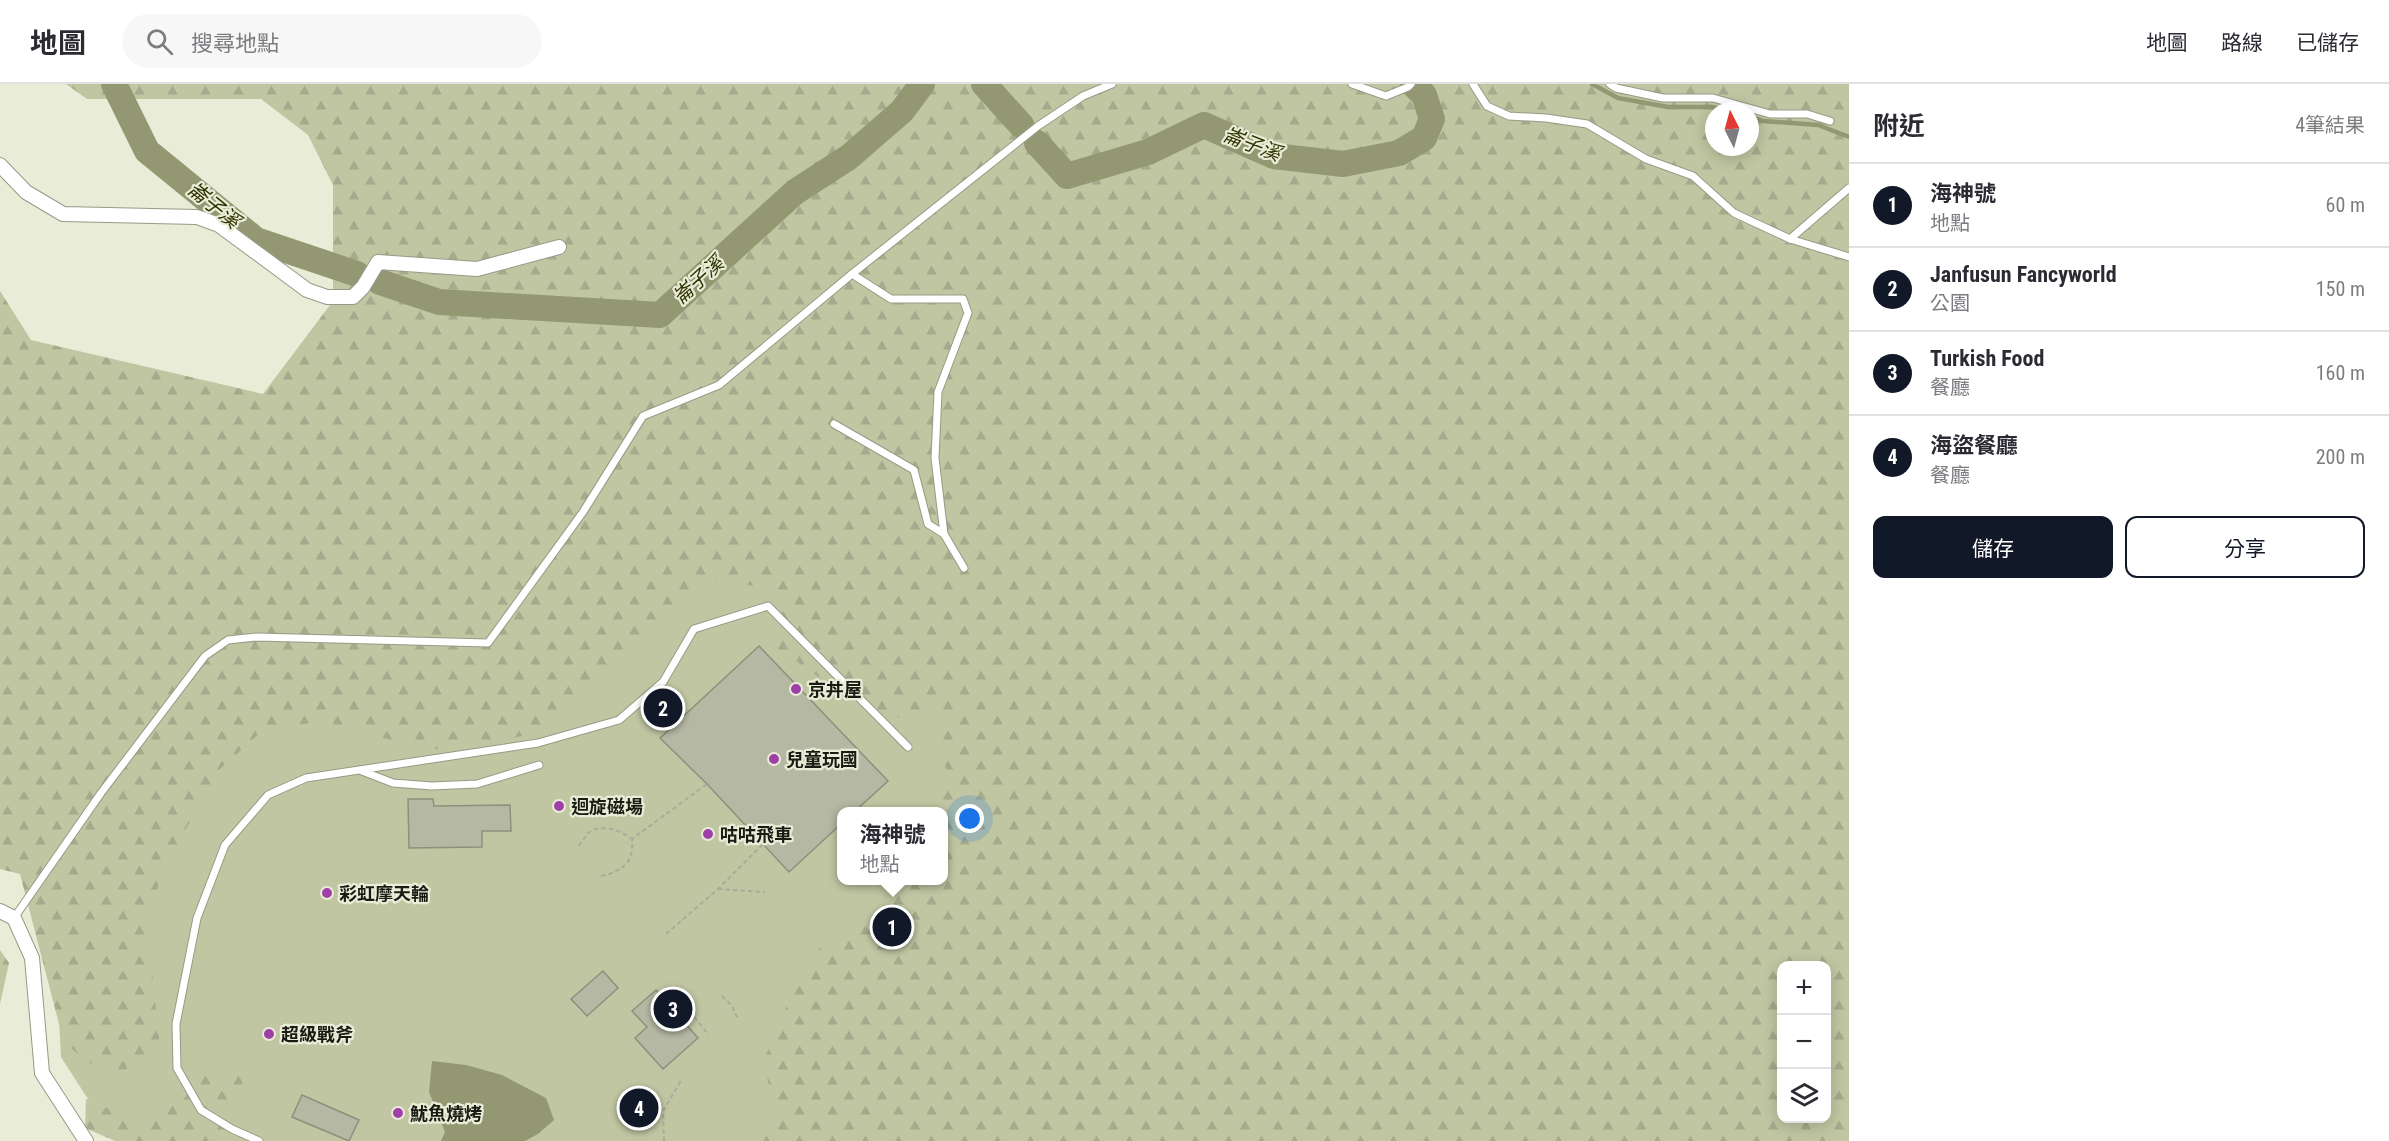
<!DOCTYPE html>
<html lang="zh-TW">
<head>
<meta charset="utf-8">
<style>
  body { margin:0; font-family:"Roboto Condensed","Noto Sans TC",sans-serif; background:#f7f7f7; color:#2b2b33 }
  .controls { position:absolute; right:18px; bottom:18px; display:grid; overflow:hidden; border-radius:12px; box-shadow:0 3px 15px #0003 }
  .controls button { width:54px; height:54px; display:grid; place-items:center; padding:0; border:0; border-bottom:2px solid #e1e1e2; background:#fff; color:#2b2b33; font:30px sans-serif }
  .compass { position:absolute; left:1705px; top:18px; width:54px; height:54px; border-radius:50%; background:#fff; box-shadow:0 3px 15px #0003; rotate:354deg }
  .you { position:absolute; left:970px; top:735px; width:21px; height:21px; margin:-15px; border:4px solid #fff; border-radius:50%; background:#1a73e8; box-shadow:0 0 0 9px #1a73e833 }
  .badge { display:grid; place-items:center; width:39px; height:39px; border-radius:50%; background:#111827; color:#fff; font-size:20px; font-weight:700 }
  .pin { position:absolute; translate:-50% -50%; border:3px solid #fff; box-shadow:0 2px 6px #0006 }
  .popup { position:absolute; left:837px; top:723px; width:111px; height:78px; box-sizing:border-box; display:grid; place-content:center; border-radius:12px; background:#fff; filter:drop-shadow(0 2px 4px #0005); font-size:20px; white-space:nowrap; color:#7c7c81 }
  .popup b { font-size:22px; color:#2b2b33 }
  .popup::after { content:''; position:absolute; left:50%; top:100%; margin-left:-12px; border:12px solid transparent; border-top-color:#fff }
  .list { margin:0; padding:0; list-style:none }
  h2 { display:flex; justify-content:space-between; align-items:center; height:78px; margin:0; padding:0 24px; font-size:26px }
  h2 small { font-size:20px; font-weight:400; color:#7c7c81 }
  .list li { display:grid; grid-template-columns:39px 1fr auto; gap:18px; align-items:center; box-sizing:border-box; height:84px; padding:0 24px; border-top:2px solid #e1e1e2 }
  .list b { display:block; font-size:22px; white-space:nowrap }
  .list p { margin:0; font-size:20px; white-space:nowrap; color:#7c7c81 }
  .list em { font-size:20px; font-style:normal; color:#7c7c81 }
  .actions { display:flex; gap:12px; padding:18px 24px }
  .actions a { flex:1; padding:14px 0; border:2px solid #111827; border-radius:12px; text-align:center; font-size:21px; color:#111827 }
  .actions .main { background:#111827; color:#fff }
  .icon { flex:none; width:33px; height:33px; fill:none; stroke:currentColor; stroke-width:2; stroke-linecap:round; stroke-linejoin:round }
  .map { position:relative; flex:none; width:1849px; height:1057px; overflow:hidden }
  header { display:flex; align-items:center; gap:36px; box-sizing:border-box; height:84px; padding:0 30px; background:#fff; border-bottom:2px solid #e1e1e2 }
  header strong { font-size:28px }
  nav { display:flex; gap:33px; margin-inline-start:auto; font-size:21px }
  .search { width:420px; height:54px; background:#f7f7f7; display:flex; align-items:center; gap:15px; box-sizing:border-box; padding:0 21px; border-radius:33px; color:#7c7c81; font-size:22px }
  main { display:flex }
  aside { flex:1; background:#fff }
  .map>svg:first-child { display:block }
</style>
</head>
<body>
<header>
<strong>地圖</strong>
<div class="search"><svg class="icon" aria-label="search" viewBox="0 0 24 24"><circle cx="10" cy="10" r="6"/><path d="M15 15l6 6"/></svg>搜尋地點</div>
<nav><a>地圖</a><a>路線</a><a>已儲存</a></nav>
</header>
<main>
<div class="map">
<svg width="1849" height="1057" viewBox="0 0 1849 1057">
  <defs>
    <pattern id="forest-firs" width="22" height="20" patternUnits="userSpaceOnUse" patternTransform="scale(1.5)"><rect width="22" height="20" fill="#c0c6a2"/><path d="M5 1l3.5 6h-7zM16 11l3.5 6h-7z" fill="#a4aa8b"/></pattern>
  </defs>
  <rect width="100%" height="100%" fill="#e9ecd6"/>
  <path fill="#c0c6a2" fill-rule="evenodd" d="M860,208L1035,1057H115L61,973L53,822L211,616ZM841,728H943V796H841Z"/>
  <g fill="url(#forest-firs)" fill-rule="evenodd">
    <path d="M66,0H1849V1057H760L775,1034L764,976L787,921L813,869L903,797L943,796V728L932,727L947,690L934,632L877,634L776,563L777,506L719,496L543,649L428,666L320,637L261,648L219,686L163,785L147,841L160,963L111,995L64,959L20,790L0,785V207L31,256L263,310L333,217V101L308,51L261,15H87ZM1714,27H1750V63H1714ZM1782,882H1826V1034H1782Z"/>
    <path d="M0,866L9,879L0,920Z"/>
    <path d="M241,984L244,1013L228,1037L225,1057H115L85,1044L86,1015L139,1038L183,997Z"/>
  </g>
  <path fill="#939872" d="M432,977L466,981L502,991L546,1014L554,1036L538,1050L525,1057H441L445,1048L429,1008Z"/>
  <g fill="none" stroke-linecap="round" stroke-linejoin="round">
    <g stroke="#939872" stroke-width="4.5">
      <path d="M1592,0L1618,14L1668,23H1712L1727,27"/>
      <path d="M1424,11L1430,0"/>
      <path d="M1750,33L1763,37L1818,41L1849,53"/>
    </g>
    <g stroke="#939872" stroke-width="26">
      <path d="M114,0L147,67L256,156L357,190"/>
      <path d="M984,0L1021,41"/>
      <path d="M1037,59L1067,92L1148,68L1204,41L1274,72L1343,80L1399,69L1424,54L1432,35L1424,11L1413,0"/>
      <path d="M380,198L439,218L660,231L795,108L849,73L902,27L922,0"/>
    </g>
  </g>
  <g fill="#b5b8a3" stroke="#8d907c" stroke-width="1.5">
    <path d="M759,562L888,697L854,728H841V740L789,788L707,700L660,654Z"/>
    <path d="M408,715H433L434,722L510,721L511,747H482V763L409,764Z"/>
    <path d="M603,887L618,904L587,932L571,915Z"/>
    <path d="M656,906L698,954L663,985L635,954L647,943L632,927Z"/>
    <path d="M302,1011L359,1036L349,1057L292,1033Z"/>
  </g>
  <g fill="none" stroke-linecap="round" stroke-linejoin="round">
    <defs>
      <g id="lane">
        <path d="M1352,0L1386,12L1408,3L1411,0"/>
        <path d="M1473,0L1487,22L1509,32L1546,34L1587,40L1646,75L1693,92L1734,129L1790,155L1849,173"/>
        <path d="M1610,0L1616,4L1663,14H1713L1770,30H1807L1830,37"/>
        <path d="M1790,155L1849,104"/>
        <path d="M834,340L914,386L928,440L944,450L935,374L938,308L968,229L963,215H891L852,190"/>
        <path d="M944,450L964,484"/>
        <path d="M362,687L393,699L432,702L477,700L539,681"/>
        <path d="M14,834L101,709L205,572L228,556L257,553L488,559L583,428L643,332L719,301L852,190L1038,42L1083,12L1112,0"/>
        <path d="M259,1057L232,1045L201,1026L177,984L176,940L197,834L225,761L268,711L306,694L538,659L619,636L663,598L694,545L768,522L908,663"/>
      </g>
      <g id="street">
        <path d="M0,81L26,108L63,130L197,133L219,141L307,206L327,213H353L363,203L378,178L477,185L559,163"/>
        <path d="M0,827L14,834L32,874L42,989L86,1057"/>
      </g>
    </defs>
    <use href="#lane" stroke="#979a86" stroke-width="9"/>
    <use href="#street" stroke="#979a86" stroke-width="16"/>
    <g stroke="#a9ac9a" stroke-width="2" stroke-dasharray="4.5 3" stroke-linecap="butt">
      <path d="M579,762C582,758 586,750 591,747C605,740 621,747 632,755"/>
      <path d="M601,792C623,787 634,779 632,755L707,700"/>
      <path d="M718,805L765,808"/>
      <path d="M666,850L718,805L763,760"/>
      <path d="M722,912L732,922L738,935"/>
      <path d="M694,933L709,951"/>
      <path d="M664,1057L663,1027L682,995"/>
    </g>
    <use href="#lane" stroke="#fff" stroke-width="7"/>
    <use href="#street" stroke="#fff" stroke-width="14"/>
  </g>
  <g fill="#9f40a8" stroke="#e9ecd6" stroke-width="2">
    <circle cx="796" cy="605" r="6"/>
    <circle cx="774" cy="675" r="6"/>
    <circle cx="559" cy="722" r="6"/>
    <circle cx="708" cy="750" r="6"/>
    <circle cx="327" cy="809" r="6"/>
    <circle cx="269" cy="950" r="6"/>
    <circle cx="398" cy="1029" r="6"/>
  </g>
  <g text-anchor="middle" dominant-baseline="central" stroke-width="4.5" stroke-linejoin="round" paint-order="stroke">
    <g font-size="18" font-weight="bold" fill="#1a1b13" stroke="#e9ecd6" text-anchor="start">
      <text x="808" y="605">京丼屋</text>
      <text x="786" y="675">兒童玩國</text>
      <text x="571" y="722">迴旋磁場</text>
      <text x="720" y="750">咕咕飛車</text>
      <text x="339" y="809">彩虹摩天輪</text>
      <text x="281" y="950">超級戰斧</text>
      <text x="410" y="1029">魷魚燒烤</text>
    </g>
    <g font-size="20" font-style="italic" fill="#2e3200" stroke="#e9ecd6">
      <text transform="translate(1252 60) rotate(21)">崙子溪</text>
      <text transform="translate(214 121) rotate(39)">崙子溪</text>
      <text transform="translate(698 196) rotate(-42)">崙子溪</text>
    </g>
  </g>
</svg>
<div class="controls">
<button>+</button>
<button>−</button>
<button><svg class="icon" aria-label="layers" viewBox="0 0 24 24"><path d="M12 4l9 5-9 5-9-5zM3 14l9 5 9-5"/></svg></button>
</div>
<svg class="compass" viewBox="-18 -18 36 36"><path d="M0-13l5 13h-10z" fill="#e53935"/><path d="M0 13l5-13h-10z" fill="#7c7c81"/></svg>
<div class="you"></div>
<div class="pin badge" style="left:892px;top:843px">1</div>
<div class="popup"><b>海神號</b>地點</div>
<div class="pin badge" style="left:663px;top:624px">2</div>
<div class="pin badge" style="left:673px;top:925px">3</div>
<div class="pin badge" style="left:639px;top:1024px">4</div>
</div>
<aside>
<h2>附近<small>4筆結果</small></h2>
<ul class="list">
<li><span class="badge">1</span><div><b>海神號</b><p>地點</p></div><em>60 m</em></li>
<li><span class="badge">2</span><div><b>Janfusun Fancyworld</b><p>公園</p></div><em>150 m</em></li>
<li><span class="badge">3</span><div><b>Turkish Food</b><p>餐廳</p></div><em>160 m</em></li>
<li><span class="badge">4</span><div><b>海盜餐廳</b><p>餐廳</p></div><em>200 m</em></li>
</ul>
<div class="actions"><a class="main">儲存</a><a>分享</a></div>
</aside>
</main>
</body>
</html>
